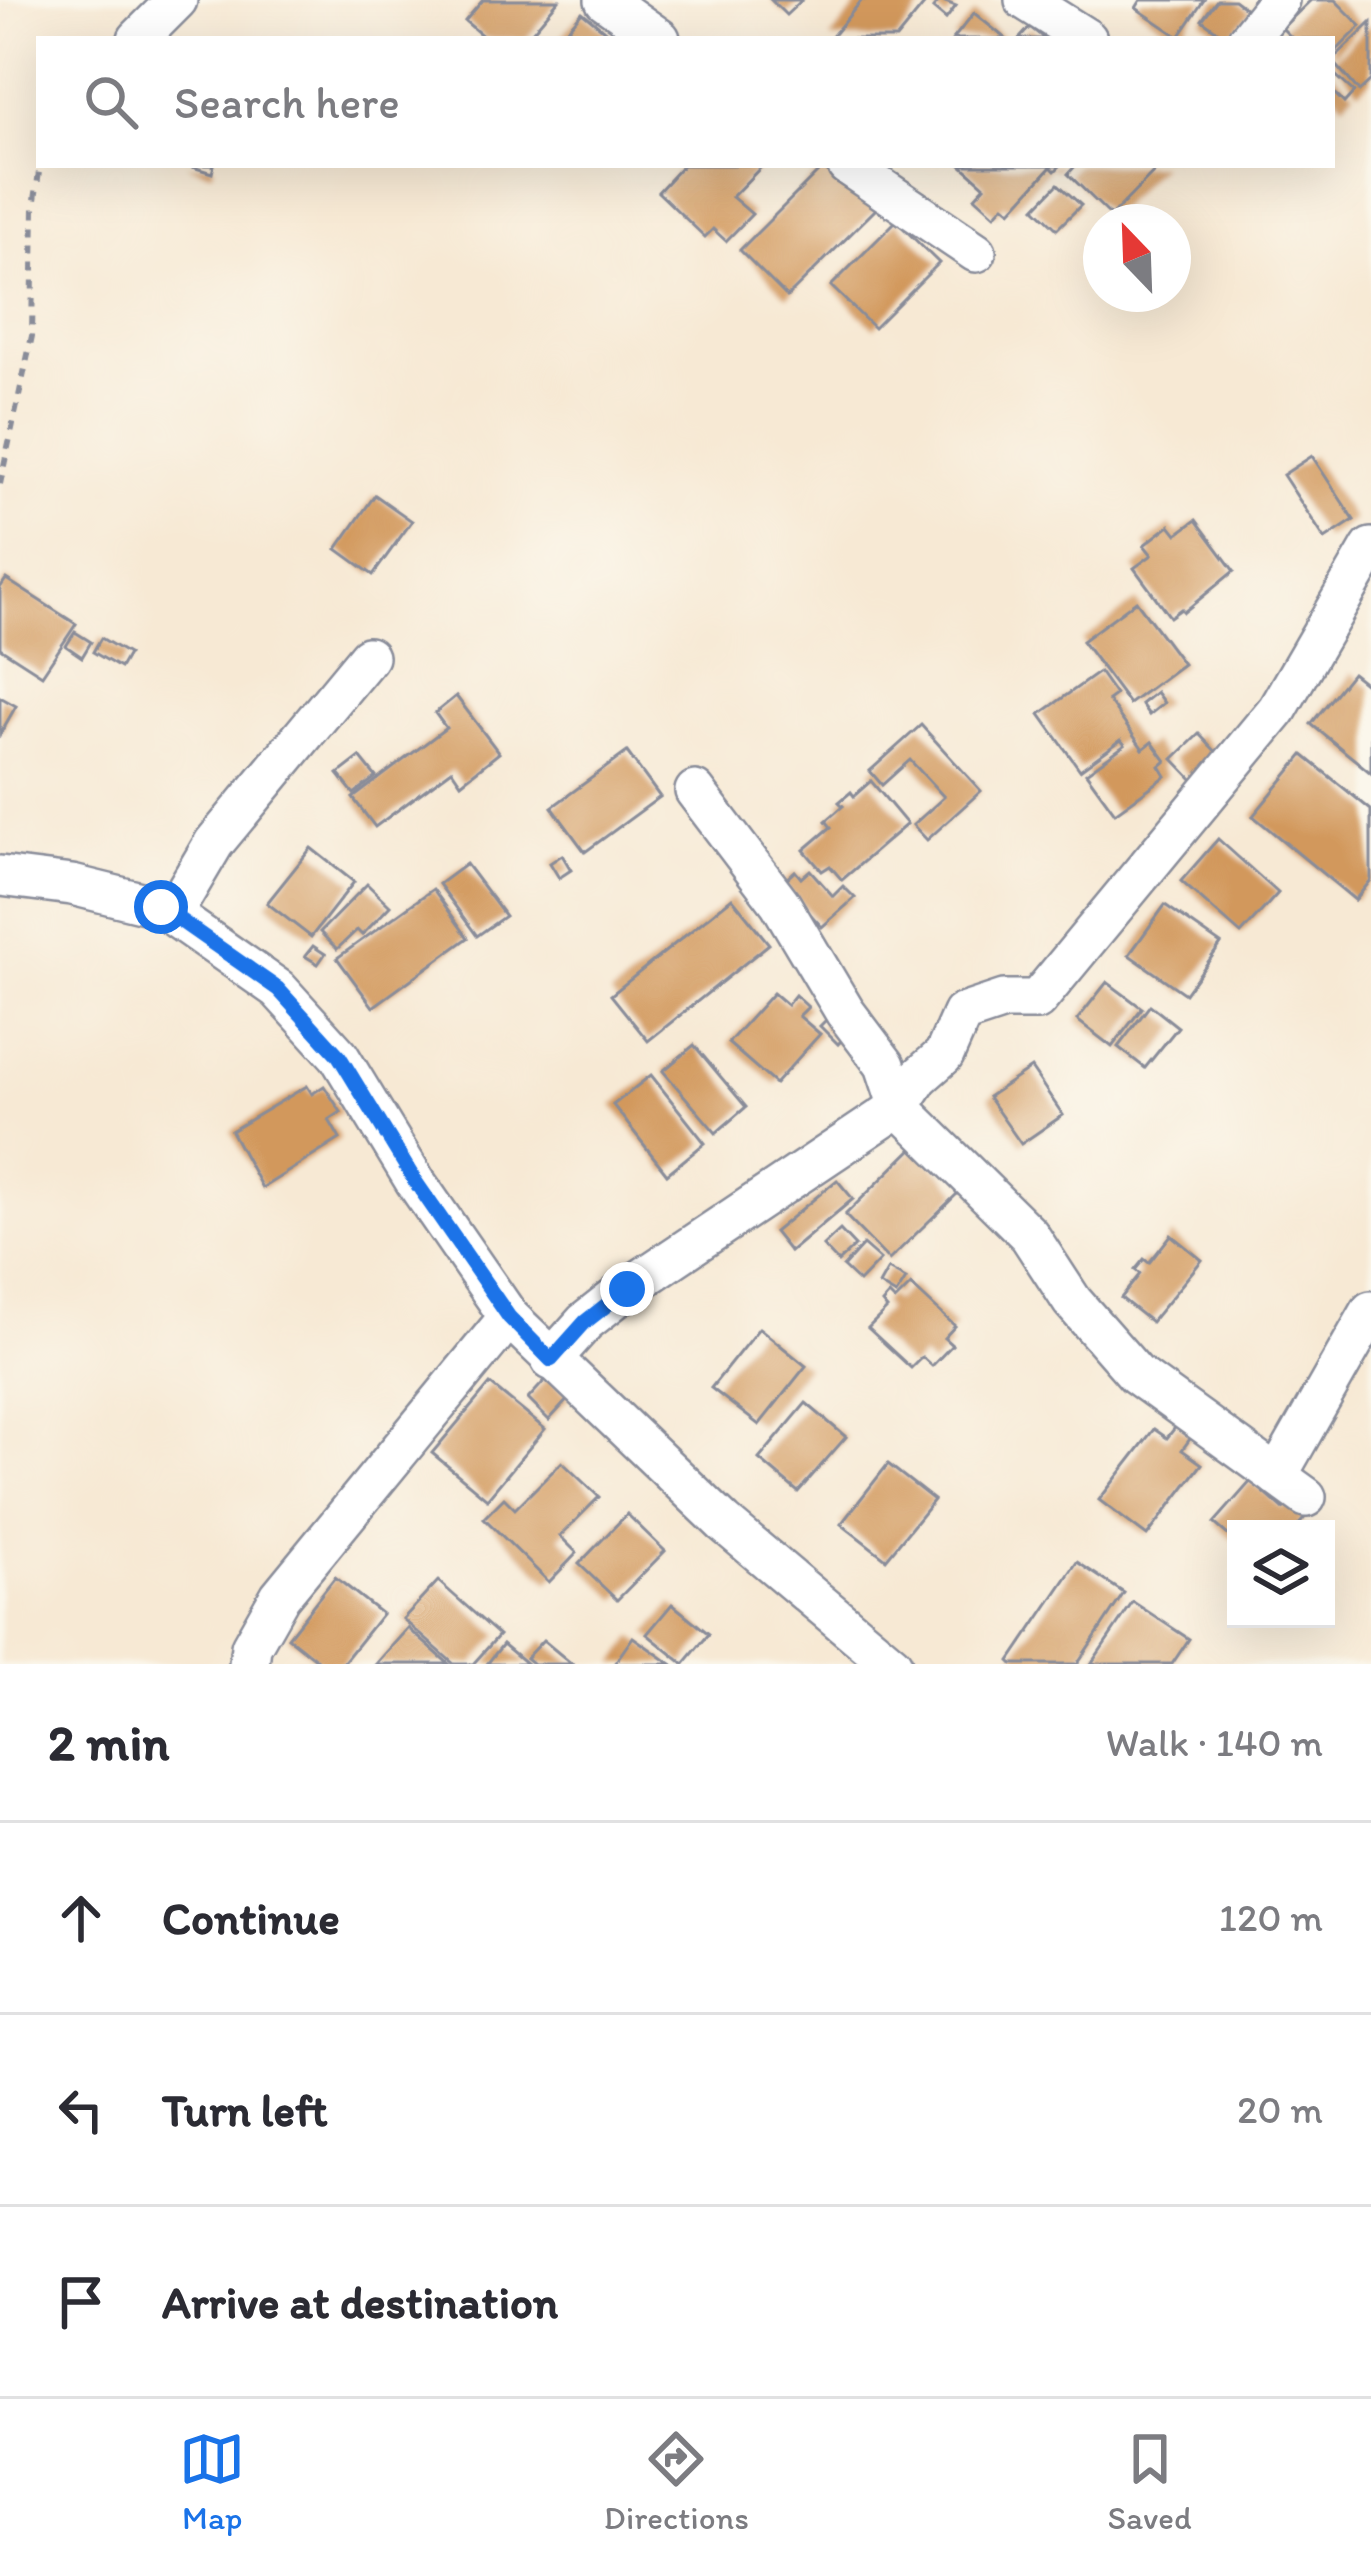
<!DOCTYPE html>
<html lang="en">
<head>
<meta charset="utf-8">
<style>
  body { margin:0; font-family:Itim,sans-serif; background:#f2f2f3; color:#2b2b33 }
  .controls { position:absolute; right:36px; bottom:36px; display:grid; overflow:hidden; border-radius:0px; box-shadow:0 12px 48px #0002 }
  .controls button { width:108px; height:108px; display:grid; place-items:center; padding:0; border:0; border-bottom:3px solid #e1e1e2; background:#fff; color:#2b2b33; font:60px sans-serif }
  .compass { position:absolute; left:1083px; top:204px; width:108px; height:108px; border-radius:50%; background:#fff; box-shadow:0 12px 48px #0002; rotate:337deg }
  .stop { position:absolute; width:36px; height:36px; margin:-27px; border:9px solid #1a73e8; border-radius:50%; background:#fff }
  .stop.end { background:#1a73e8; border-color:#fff; box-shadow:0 3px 12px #0008 }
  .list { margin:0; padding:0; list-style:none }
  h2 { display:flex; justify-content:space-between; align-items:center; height:156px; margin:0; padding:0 48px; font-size:51px }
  h2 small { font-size:39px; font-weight:400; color:#7c7c81 }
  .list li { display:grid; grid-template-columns:78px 1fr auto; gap:36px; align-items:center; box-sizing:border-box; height:192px; padding:0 48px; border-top:3px solid #e1e1e2 }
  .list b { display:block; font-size:45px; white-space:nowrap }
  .list em { font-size:39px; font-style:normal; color:#7c7c81 }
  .icon { flex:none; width:66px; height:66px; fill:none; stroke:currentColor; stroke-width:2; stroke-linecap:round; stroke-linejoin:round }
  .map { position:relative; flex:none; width:1371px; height:1664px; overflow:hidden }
  .search { position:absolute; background:#fff; box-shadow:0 12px 48px #0002; left:36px; right:36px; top:36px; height:132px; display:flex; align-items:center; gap:30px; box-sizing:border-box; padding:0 42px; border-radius:0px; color:#7c7c81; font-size:45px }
  .sheet { height:732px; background:#fff }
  nav { display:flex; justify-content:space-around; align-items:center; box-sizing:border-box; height:168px; border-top:3px solid #e1e1e2; background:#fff; font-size:33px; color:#7c7c81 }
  nav a { display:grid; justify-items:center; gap:6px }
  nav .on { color:#1a73e8 }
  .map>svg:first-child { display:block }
</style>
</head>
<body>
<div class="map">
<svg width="1371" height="1664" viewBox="0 0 1371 1664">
  <rect width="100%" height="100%" fill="#fbf7ec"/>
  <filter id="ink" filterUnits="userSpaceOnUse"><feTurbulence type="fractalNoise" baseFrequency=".00833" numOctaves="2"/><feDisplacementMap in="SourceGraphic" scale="24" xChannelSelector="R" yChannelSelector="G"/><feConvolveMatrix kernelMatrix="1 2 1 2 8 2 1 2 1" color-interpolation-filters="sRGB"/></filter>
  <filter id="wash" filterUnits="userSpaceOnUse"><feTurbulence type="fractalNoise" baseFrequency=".004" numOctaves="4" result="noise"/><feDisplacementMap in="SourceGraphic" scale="48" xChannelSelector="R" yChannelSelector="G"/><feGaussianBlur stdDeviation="2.7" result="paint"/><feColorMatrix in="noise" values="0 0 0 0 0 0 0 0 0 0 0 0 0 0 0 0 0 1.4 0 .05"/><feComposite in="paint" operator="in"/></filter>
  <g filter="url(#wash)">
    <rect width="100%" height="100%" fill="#f7e9d4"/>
    <g id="blocks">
      <g fill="#d2985c">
        <path d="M483,0H559L526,39H486L465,21Z"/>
        <path d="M771,0H802L786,15Z"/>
        <path d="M862,0H928L896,39H830Z"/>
        <path d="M940,0L956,6L946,19L933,8Z"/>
        <path d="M1141,0H1204L1179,37L1136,8Z"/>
        <path d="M1217,0H1234L1250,12L1228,39L1202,20Z"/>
        <path d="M1311,0H1335L1361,26L1332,55V39H1293L1282,28Z"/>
        <path d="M582,12L615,39H559Z"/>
        <path d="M974,13L1006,39H953Z"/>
        <path d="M1371,23V80L1359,91L1332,60Z"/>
        <path d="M1030,27L1045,39H1019Z"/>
        <path d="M1332,72L1354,92L1344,103L1332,91Z"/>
        <path d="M186,165H214L212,173Z"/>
        <path d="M683,165H763L732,197L752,214L726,241L713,229L705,237L658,192Z"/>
        <path d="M825,165H833L876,209L787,297L740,250Z"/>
        <path d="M961,165H1061L1055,171L1051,167L1011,211L1004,205L995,215L975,197L985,186Z"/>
        <path d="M1076,165H1161L1111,216L1068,174Z"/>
        <path d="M1058,184L1081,205L1057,229L1035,208Z"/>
        <path d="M896,221L939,263L874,328L831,286Z"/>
        <path d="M1312,456L1354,520L1325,539L1283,475Z"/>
        <path d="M375,495L412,521L373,575L337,549Z"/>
        <path d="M1196,520L1234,571L1184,612L1181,609L1170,617L1134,568L1152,555L1144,545L1170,525L1177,534Z"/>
        <path d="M6,579L76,624L42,675L0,648V588Z"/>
        <path d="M1136,601L1183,664L1129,704L1082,641Z"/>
        <path d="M75,632L91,642L82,657L66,646Z"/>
        <path d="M101,638L128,654L120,668L93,652Z"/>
        <path d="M1099,672L1115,695L1108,700L1143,749L1152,742L1166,761L1160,766L1166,776L1115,813L1086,773L1125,745L1121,740L1080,770L1040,714Z"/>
        <path d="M1352,673L1371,688V773L1311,724Z"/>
        <path d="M1156,692L1164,703L1149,715L1141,704Z"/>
        <path d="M456,696L499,753L461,783L452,770L375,827L353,798L446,728L435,713Z"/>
        <path d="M0,697L16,706L0,734Z"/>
        <path d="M921,725L981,791L927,840L913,825L944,797L910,760L882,785L870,771Z"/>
        <path d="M1199,734L1221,757L1195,782L1173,759Z"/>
        <path d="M627,752L660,797L585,852L552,807Z"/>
        <path d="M1303,755L1371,810V880L1355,900L1253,816Z"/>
        <path d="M360,757L376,777L354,794L338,774Z"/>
        <path d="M871,781L907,824L842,880L830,866L822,871L804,850L831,827L826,821L843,806L839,802L851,792L854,796Z"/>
        <path d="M1218,839L1278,893L1241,934L1181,881Z"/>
        <path d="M311,848L354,882L311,937L267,903Z"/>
        <path d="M562,855L571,870L559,878L550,863Z"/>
        <path d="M466,864L505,916L477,936L439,884Z"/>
        <path d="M810,870L833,896L843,886L855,898L822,927L782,883L795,871L801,878Z"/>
        <path d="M367,884L390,906L362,935L357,930L337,949L320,932Z"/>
        <path d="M433,889L468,938L373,1007L337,958Z"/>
        <path d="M732,898L769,944L648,1041L611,995Z"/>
        <path d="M1165,905L1221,944L1185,994L1129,955Z"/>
        <path d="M313,946L325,954L318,964L305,956Z"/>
        <path d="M1107,982L1142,1008L1112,1047L1077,1020Z"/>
        <path d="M773,993L787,1005L795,995L808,1007L799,1016L820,1034L775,1084L728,1043Z"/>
        <path d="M1150,1005L1178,1027L1145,1068L1118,1047Z"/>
        <path d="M834,1012L852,1029L838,1044L820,1026Z"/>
        <path d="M694,1045L746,1107L716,1133L663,1071Z"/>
        <path d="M1031,1068L1063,1115L1021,1144L988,1097Z"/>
        <path d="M651,1075L705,1143L667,1174L613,1105Z"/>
        <path d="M307,1086L312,1094L324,1086L341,1112L329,1120L340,1139L262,1188L231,1131Z"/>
        <path d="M915,1146L959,1192L889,1260L845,1215Z"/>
        <path d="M837,1180L853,1199L790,1252L774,1232Z"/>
        <path d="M840,1230L855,1246L838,1262L823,1246Z"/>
        <path d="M1171,1235L1202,1260L1151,1322L1121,1298L1140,1274L1135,1270L1144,1259L1149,1263Z"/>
        <path d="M863,1245L880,1260L859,1282L843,1267Z"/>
        <path d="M888,1269L906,1279L896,1295L879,1285Z"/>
        <path d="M911,1285L955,1326L944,1338L952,1345L932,1366L922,1357L911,1368L868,1328L887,1309L882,1303L889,1295L895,1301Z"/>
        <path d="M759,1328L806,1366L759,1425L711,1388Z"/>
        <path d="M548,1377L570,1397L549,1420L528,1399Z"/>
        <path d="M490,1384L545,1429L487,1499L432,1453Z"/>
        <path d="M806,1403L846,1437L798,1492L759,1459Z"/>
        <path d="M1177,1425L1192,1436L1182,1450L1202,1464L1147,1536L1099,1500L1154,1429L1167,1438Z"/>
        <path d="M562,1462L599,1497L560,1536L577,1553L549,1582L484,1518L504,1498L515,1509Z"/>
        <path d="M888,1464L934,1500L886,1559L841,1524Z"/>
        <path d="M1251,1481L1283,1509L1293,1497L1310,1512L1295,1529H1236V1542L1214,1523Z"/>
        <path d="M627,1514L665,1551L617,1600L579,1564Z"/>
        <path d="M1077,1562L1124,1593L1077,1664H1013L1010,1661Z"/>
        <path d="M335,1577L382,1614L342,1664H322L288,1637Z"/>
        <path d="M438,1581L499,1635L473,1664H454L403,1619Z"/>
        <path d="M1133,1602L1189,1639L1172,1664H1091Z"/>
        <path d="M672,1604L709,1634L684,1664L647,1634Z"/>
        <path d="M408,1628L449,1664H376Z"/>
        <path d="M633,1637L671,1664H614Z"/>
        <path d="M543,1640L572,1664H533L526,1658Z"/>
        <path d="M503,1644L527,1664H487Z"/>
      </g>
    </g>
  </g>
  <g filter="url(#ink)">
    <use href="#blocks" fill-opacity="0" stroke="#898c99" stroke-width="3"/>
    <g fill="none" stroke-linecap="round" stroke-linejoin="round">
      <defs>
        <g id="minor">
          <path d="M605,0L660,39"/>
          <path d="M1025,0L1087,39"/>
          <path d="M138,39L177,0"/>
          <path d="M1248,39L1279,0"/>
          <path d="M847,165L976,252"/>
          <path d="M695,791L780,903L845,1012L885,1065L899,1107L1029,1235L1072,1301L1136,1374L1306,1497"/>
          <path d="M0,876L72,885L161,907L278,989L339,1056L415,1181L509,1317L724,1523L892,1664"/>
          <path d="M172,914L214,843L368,657"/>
          <path d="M551,1360L585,1322L627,1289L899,1107L919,1077L944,1055L962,1014L1004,1000H1037L1277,710L1371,548"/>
          <path d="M1277,1476L1371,1311"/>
          <path d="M249,1664L251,1647L280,1596L509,1317"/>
        </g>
      </defs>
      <use href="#minor" stroke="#898c99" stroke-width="44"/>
      <path stroke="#898c99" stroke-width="6" stroke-dasharray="9 9" stroke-linecap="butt" d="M0,484L32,336L34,207L40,165"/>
      <use href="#minor" stroke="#fff" stroke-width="39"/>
    </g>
  </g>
  <g fill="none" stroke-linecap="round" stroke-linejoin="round" filter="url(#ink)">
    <path stroke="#1a73e8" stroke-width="15" d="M161,907L278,989L339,1056L415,1181L509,1317L551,1360L585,1322L627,1289"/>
  </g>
</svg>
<div class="controls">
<button><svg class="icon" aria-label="layers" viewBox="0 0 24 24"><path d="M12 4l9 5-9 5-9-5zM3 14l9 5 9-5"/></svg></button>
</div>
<svg class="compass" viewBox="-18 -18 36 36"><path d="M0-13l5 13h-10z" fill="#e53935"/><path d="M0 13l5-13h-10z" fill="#7c7c81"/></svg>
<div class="stop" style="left:161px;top:907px"></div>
<div class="stop end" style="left:627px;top:1289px"></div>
<div class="search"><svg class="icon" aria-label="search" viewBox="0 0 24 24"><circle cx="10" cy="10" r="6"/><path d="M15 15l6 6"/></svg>Search here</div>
</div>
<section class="sheet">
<h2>2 min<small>Walk · 140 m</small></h2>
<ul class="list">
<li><svg class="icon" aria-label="ahead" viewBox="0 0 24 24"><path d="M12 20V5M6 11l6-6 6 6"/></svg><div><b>Continue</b></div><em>120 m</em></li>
<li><svg class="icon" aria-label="left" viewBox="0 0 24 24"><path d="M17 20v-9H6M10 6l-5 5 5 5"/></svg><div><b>Turn left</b></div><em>20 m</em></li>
<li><svg class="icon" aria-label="arrive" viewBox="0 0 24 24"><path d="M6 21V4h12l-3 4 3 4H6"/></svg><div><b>Arrive at destination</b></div></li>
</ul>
</section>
<nav>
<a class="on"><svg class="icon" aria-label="map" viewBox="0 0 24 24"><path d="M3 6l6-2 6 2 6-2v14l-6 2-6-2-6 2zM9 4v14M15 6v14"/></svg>Map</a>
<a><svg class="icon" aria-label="directions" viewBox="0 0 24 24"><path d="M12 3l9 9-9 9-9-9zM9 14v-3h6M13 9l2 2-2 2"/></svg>Directions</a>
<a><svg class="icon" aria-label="saved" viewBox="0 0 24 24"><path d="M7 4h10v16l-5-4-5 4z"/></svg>Saved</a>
</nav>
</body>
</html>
